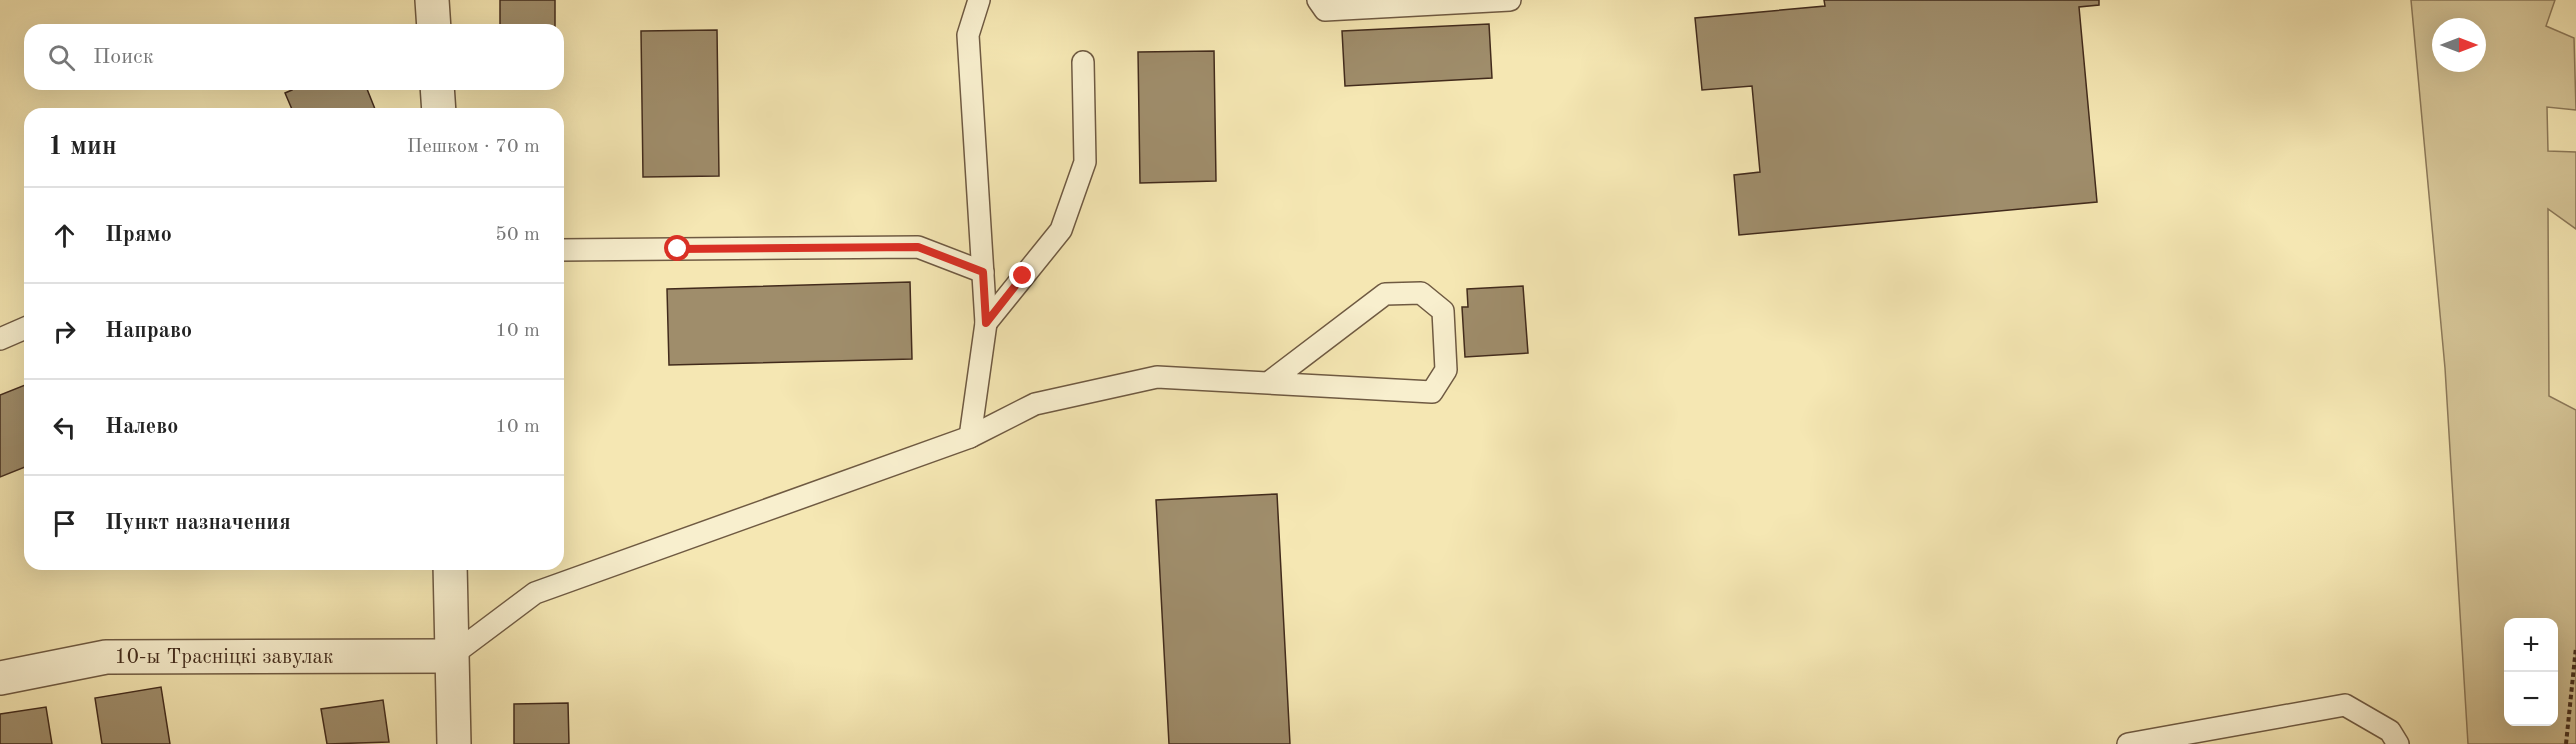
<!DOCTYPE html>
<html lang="ru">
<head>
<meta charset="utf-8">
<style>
  body { margin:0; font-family:"Old Standard TT",serif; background:#f6f6f6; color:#222 }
  .controls { position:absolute; right:18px; bottom:18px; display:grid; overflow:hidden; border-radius:12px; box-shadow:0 6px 24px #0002 }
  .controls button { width:54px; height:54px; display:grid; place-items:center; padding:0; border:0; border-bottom:2px solid #e0e0e0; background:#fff; color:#222; font:30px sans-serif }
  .compass { position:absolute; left:2432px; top:18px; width:54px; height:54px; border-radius:50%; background:#fff; box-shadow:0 6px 24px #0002; rotate:90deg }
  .stop { position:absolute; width:18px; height:18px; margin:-14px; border:4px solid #d93025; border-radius:50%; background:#fff }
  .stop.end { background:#d93025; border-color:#fff; box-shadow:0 2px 6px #0008 }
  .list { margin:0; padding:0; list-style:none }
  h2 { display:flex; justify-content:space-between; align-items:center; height:78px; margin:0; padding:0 24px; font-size:26px }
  h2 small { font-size:20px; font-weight:400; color:#767676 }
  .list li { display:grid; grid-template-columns:39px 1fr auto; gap:18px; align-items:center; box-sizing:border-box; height:96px; padding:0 24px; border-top:2px solid #e0e0e0 }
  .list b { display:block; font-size:22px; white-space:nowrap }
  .list em { font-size:20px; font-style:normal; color:#767676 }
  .icon { flex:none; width:33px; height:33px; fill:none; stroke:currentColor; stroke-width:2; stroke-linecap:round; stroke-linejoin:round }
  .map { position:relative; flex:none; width:2576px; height:744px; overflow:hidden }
  .search { position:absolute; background:#fff; box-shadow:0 6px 24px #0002; left:24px; top:24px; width:540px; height:66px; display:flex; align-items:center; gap:15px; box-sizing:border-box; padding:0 21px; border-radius:18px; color:#767676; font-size:22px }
  .panel { position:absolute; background:#fff; box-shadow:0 6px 24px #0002; left:24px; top:108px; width:540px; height:462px; border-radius:18px }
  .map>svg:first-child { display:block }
</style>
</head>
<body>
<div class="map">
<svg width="2576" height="744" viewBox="0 0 2576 744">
  <rect width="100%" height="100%" fill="#f5e7b3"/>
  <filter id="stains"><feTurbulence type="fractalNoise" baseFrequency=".00333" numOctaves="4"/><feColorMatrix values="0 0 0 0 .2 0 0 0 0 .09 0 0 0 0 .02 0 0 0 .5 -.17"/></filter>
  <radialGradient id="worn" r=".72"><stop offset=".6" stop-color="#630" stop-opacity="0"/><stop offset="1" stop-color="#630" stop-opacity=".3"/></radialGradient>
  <path fill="#d7c799" stroke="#8c795a" stroke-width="1.5" fill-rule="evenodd" d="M2411,0H2555L2546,26L2574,38L2576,110L2547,107L2548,151L2576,152V229L2548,209L2549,396L2576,410V744H2468L2445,368ZM2441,27H2477V63H2441ZM2508,622H2554V722H2508Z"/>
  <g fill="#9f8d6b" stroke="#422b1c" stroke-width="1.5">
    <rect x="500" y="0" width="55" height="30"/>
    <path d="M1824,0H2099V5L2079,7L2097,202L1739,235L1734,175L1760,172L1752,86L1702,90L1695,18L1825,6Z"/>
    <path d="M1489,24L1492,78L1345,86L1342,31Z"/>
    <path d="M717,30L719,176L643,177L641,31Z"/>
    <path d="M1214,51L1216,181L1140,183L1138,52Z"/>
    <path d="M290,84H365L377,114H294L285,93L292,90Z"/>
    <path d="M560,142L561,229H558V143Z"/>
    <path d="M910,282L912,359L669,365L667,289Z"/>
    <path d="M1523,286L1528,353L1465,357L1462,307H1468L1467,289Z"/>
    <path d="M30,383V465L0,477V395Z"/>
    <path d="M1277,494L1290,744H1169L1156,500Z"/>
    <path d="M161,687L170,744H102L95,698Z"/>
    <path d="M383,700L389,742L327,744L321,709Z"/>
    <path d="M568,703L569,744H514V704Z"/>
    <path d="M46,707L52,744H0V714Z"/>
  </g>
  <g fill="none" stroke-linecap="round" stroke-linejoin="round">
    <defs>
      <g id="service">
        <path d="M1318,0L1325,10L1510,0"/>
        <path d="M558,250L918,247L983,272"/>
        <path d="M986,323L1061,230L1085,162L1083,62"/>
        <path d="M0,339L30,326"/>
        <path d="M970,437L986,323L968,35L979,0"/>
        <path d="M451,656L535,593L970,437L1035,404L1157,377L1432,392L1446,370L1443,311L1421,293L1385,294L1268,383"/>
        <path d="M2128,744L2345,705L2390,731L2398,744"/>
      </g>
      <g id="minor">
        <path d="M432,0L434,30"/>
        <path d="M437,84L439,114"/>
        <path d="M450,564L454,744"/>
        <path d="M0,678L106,657L451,656"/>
      </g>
    </defs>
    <use href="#service" stroke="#6f5a42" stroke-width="24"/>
    <use href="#minor" stroke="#6f5a42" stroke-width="36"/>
    <path stroke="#422b1c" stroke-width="4" stroke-dasharray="4.5 3" stroke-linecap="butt" d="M2566,744L2576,647"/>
    <use href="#service" stroke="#f8efce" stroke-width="21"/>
    <use href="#minor" stroke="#f8efce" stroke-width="33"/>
  </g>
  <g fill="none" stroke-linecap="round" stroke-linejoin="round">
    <path stroke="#d93025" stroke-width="8" d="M678,249L918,247L983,272L986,323L1023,276"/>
  </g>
  <g text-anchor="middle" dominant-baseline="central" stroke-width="4.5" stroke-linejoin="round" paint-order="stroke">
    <g font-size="21" fill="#422b1c" stroke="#f8efce">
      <text x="224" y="657">10-ы Трасніцкі завулак</text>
    </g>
  </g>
  <rect width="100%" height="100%" filter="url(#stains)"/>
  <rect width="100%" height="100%" fill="url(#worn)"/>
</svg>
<div class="controls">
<button>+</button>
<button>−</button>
</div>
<svg class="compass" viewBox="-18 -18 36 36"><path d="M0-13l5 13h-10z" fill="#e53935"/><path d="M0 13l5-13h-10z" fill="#767676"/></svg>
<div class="stop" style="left:678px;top:249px"></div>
<div class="stop end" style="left:1023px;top:276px"></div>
<div class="search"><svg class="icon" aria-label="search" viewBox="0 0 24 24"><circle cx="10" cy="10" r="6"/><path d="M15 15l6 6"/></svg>Поиск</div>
<section class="panel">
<h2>1 мин<small>Пешком · 70 m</small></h2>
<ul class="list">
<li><svg class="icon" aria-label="ahead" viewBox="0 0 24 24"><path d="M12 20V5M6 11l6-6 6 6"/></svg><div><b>Прямо</b></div><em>50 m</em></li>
<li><svg class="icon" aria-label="right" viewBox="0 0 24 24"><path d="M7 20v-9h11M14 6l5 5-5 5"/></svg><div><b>Направо</b></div><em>10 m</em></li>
<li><svg class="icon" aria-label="left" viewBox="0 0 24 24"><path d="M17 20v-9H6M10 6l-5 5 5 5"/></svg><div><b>Налево</b></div><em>10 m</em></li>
<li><svg class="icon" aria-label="arrive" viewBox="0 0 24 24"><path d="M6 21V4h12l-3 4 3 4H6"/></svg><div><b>Пункт назначения</b></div></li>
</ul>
</section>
</div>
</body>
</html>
